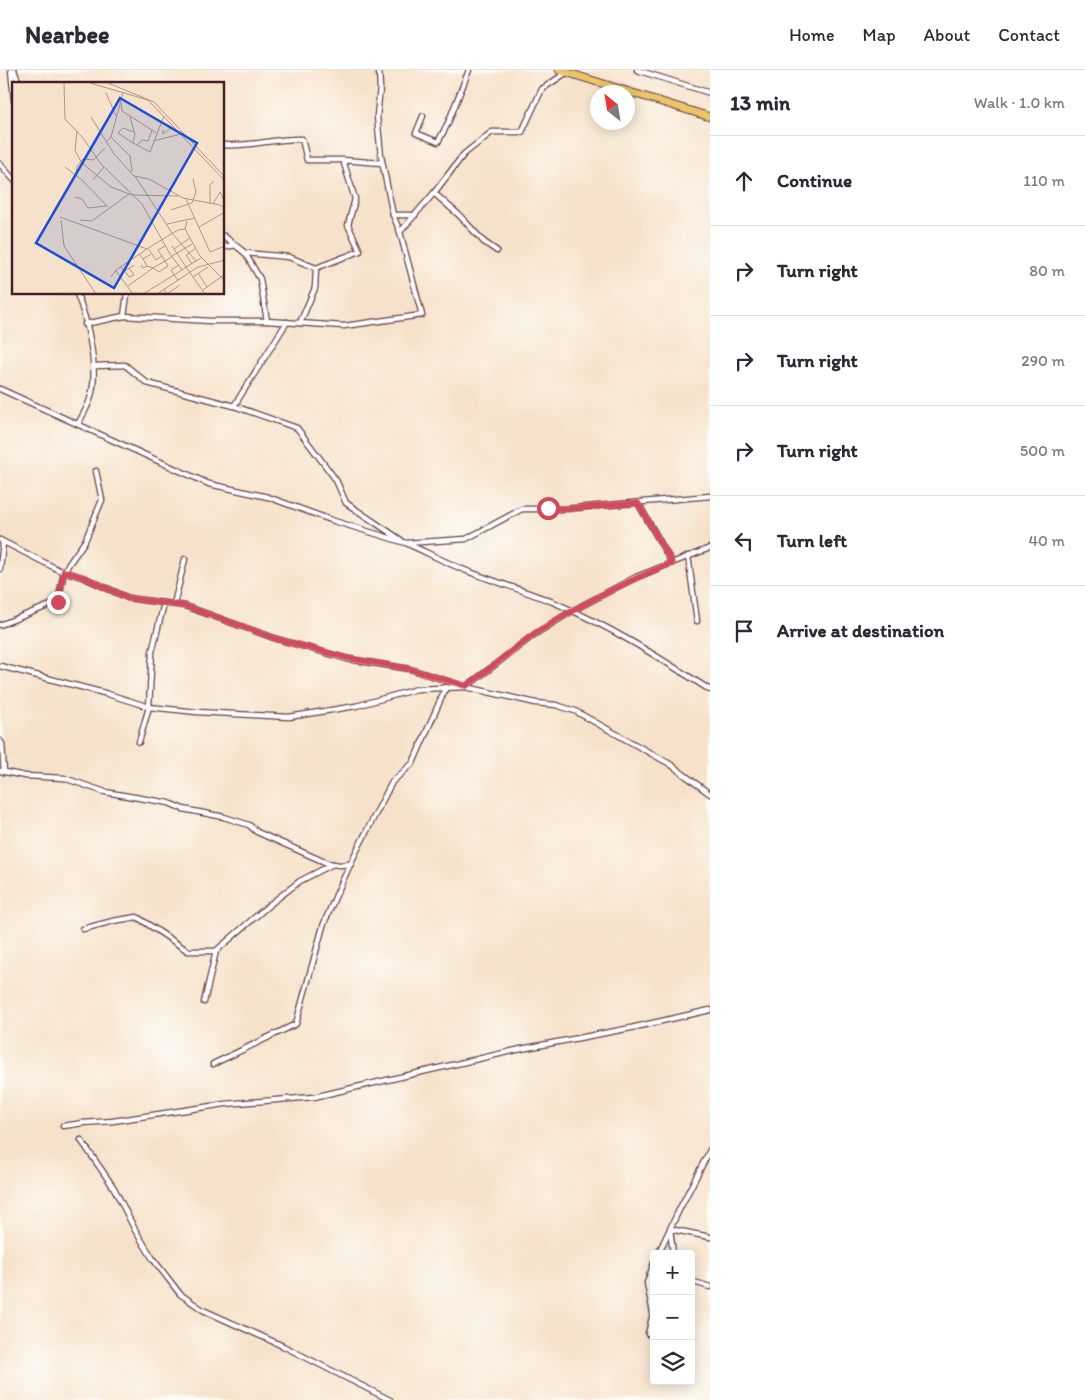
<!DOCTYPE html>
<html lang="en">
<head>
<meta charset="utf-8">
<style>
  body { margin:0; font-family:Itim,sans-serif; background:#f2f2f3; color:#2b2b33 }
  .controls { position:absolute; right:15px; bottom:15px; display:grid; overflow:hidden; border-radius:5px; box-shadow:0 2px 12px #0003 }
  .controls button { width:45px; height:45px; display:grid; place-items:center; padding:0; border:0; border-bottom:1px solid #e1e1e2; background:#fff; color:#2b2b33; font:25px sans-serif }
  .compass { position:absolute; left:590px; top:15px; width:45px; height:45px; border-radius:50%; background:#fff; box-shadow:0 2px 12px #0003; rotate:330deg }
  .stop { position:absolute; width:15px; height:15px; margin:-11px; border:4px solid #d1495b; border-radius:50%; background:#fff }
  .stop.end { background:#d1495b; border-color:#fff; box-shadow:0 1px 5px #0008 }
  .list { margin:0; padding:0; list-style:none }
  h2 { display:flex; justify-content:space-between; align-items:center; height:65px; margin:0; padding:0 20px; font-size:21px }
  h2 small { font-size:16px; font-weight:400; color:#7c7c81 }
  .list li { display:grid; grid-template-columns:32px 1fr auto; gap:15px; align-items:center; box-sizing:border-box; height:90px; padding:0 20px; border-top:1px solid #e1e1e2 }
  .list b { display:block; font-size:19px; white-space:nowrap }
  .list em { font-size:16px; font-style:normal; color:#7c7c81 }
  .icon { flex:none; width:28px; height:28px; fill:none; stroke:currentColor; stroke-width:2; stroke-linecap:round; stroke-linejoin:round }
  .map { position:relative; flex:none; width:710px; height:1330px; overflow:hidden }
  header { display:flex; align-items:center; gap:30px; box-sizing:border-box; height:70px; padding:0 25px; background:#fff; border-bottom:1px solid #e1e1e2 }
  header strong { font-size:24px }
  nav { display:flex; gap:28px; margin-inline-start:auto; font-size:18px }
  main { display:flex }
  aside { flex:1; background:#fff }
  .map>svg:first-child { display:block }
</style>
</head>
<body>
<header>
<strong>Nearbee</strong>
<nav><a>Home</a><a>Map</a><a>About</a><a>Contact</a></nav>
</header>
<main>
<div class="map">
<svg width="710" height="1330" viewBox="0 0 710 1330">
  <rect width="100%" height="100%" fill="#fdfcf7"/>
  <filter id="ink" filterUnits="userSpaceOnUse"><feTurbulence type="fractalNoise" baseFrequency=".02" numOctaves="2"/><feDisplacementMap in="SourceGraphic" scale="10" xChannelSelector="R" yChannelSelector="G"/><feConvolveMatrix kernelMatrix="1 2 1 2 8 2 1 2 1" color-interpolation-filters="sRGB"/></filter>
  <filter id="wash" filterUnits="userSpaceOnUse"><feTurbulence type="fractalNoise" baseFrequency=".0096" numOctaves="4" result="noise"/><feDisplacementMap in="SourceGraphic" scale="20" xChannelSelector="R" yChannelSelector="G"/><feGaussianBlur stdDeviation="1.12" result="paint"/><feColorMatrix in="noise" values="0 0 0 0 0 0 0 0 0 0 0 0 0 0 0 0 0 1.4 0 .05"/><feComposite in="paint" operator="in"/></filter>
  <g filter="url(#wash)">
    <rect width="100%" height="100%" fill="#f6e2ca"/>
  </g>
  <g filter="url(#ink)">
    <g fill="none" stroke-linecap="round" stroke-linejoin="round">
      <defs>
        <g id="minor">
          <path d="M11,0L14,30"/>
          <path d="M14,0L19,14"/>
          <path d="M637,0L710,23"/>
          <path d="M423,46L416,63L438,72L448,53L469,0"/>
          <path d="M224,75C250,77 276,68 302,69L307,90H343"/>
          <path d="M0,94L14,110"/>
          <path d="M434,123L459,145L484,172L497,181"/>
          <path d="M393,145H415"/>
          <path d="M400,162L434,123L464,84L492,62H522L542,19L566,3"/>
          <path d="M224,166L245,183L260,209L267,251L344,256L422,245L400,162L393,145L381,86L377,46L380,18L379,0"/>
          <path d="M224,177L236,175"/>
          <path d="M245,183L289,187L316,198"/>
          <path d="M77,224C87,249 99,299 91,326C89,335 83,345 78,354"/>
          <path d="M127,224L124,246L211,251H267"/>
          <path d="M300,253L315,218L316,198L360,181L348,155L355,129L343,90L382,93"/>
          <path d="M85,254L124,246"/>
          <path d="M94,296L125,295L147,313L234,336L297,358L336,410L346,433L401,470"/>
          <path d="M0,319L209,414L268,427L334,451L406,473L466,469L522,439H564L710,426"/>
          <path d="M234,336L287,252"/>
          <path d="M638,433L672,493"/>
          <path d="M0,470L59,500L85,508L128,528L185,536L277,569L347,589L410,599L466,617L536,633L556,635L575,641L670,694L710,724"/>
          <path d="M408,474C428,483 447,493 467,501C496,512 525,521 553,532C608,555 660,588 710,620"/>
          <path d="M688,486L697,551"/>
          <path d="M0,499L3,472"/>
          <path d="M174,534L185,489"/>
          <path d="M0,555L58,532L64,501L85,471L102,430L96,401"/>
          <path d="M0,596L108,624L149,637L197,642L289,647L356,636L417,619L466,617L535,564L572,541L636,507L710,478"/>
          <path d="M0,671L2,674L4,702"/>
          <path d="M139,672L149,637L152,582L164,533"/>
          <path d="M0,701L25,706L64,708L105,722L169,733L183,739L224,747L249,755L257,762L327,793L339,795L351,794"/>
          <path d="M83,859L113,851L137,847L188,881H216L269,835L300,811L333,794"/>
          <path d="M204,932L216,881"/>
          <path d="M213,994L296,954L323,856L336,825L355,784L392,712L413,693L446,617"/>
          <path d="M63,1056L83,1053L113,1051L225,1034L314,1027L521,979L631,958L710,940"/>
          <path d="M81,1070L114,1118L135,1160L153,1189L180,1224L203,1240L283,1276L390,1330"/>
          <path d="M658,1184L679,1140L710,1080"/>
          <path d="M673,1184L670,1159L710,1167"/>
          <path d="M691,1211L710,1217"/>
          <path d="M648,1264L653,1243L647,1213L654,1193"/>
        </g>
        <path id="primary" d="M559,0L710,47"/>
      </defs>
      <use href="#minor" stroke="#643c43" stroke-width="7"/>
      <use href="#primary" stroke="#643c43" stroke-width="9"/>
      <use href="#minor" stroke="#fff" stroke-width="4.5"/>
      <use href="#primary" stroke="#ecc569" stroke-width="7"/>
    </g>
  </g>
  <g fill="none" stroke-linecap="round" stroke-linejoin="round" filter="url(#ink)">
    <path stroke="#d1495b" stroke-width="6" d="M58,532L64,501L85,508L128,528L185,536L277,569L347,588L410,599L466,616C490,599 512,580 536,563C579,535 625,512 672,493L638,433L564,439L548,438"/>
  </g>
  <g transform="translate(12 12)">
    <rect width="212" height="212" fill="#f6e2ca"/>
    <path fill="none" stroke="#b1948a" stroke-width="1" d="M52,1L53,37L71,56L89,82L130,122L158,172L170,188L174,185L193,212M78,1L136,18L213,99M96,1L142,20L213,95M94,11L104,34M109,21L110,29L140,48M79,35L102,72L122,94L137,97L171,116L208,123L213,127M118,35L123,52L121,61L138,70L152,34M151,48V52L160,45M65,49L63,69L70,81L99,105L120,113L166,114M99,55L118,74L120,90M141,59L169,52M94,60L99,55L111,11M121,61L106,51L111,46L122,50M125,63L130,58L136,59L140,48L144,51M72,77L81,78L93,66M53,85L70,98L96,125M64,93L65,84L79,68M123,94L160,151L184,179M81,98L92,85M63,115L70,117L76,126L94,124M174,117L198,170L213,164M198,121V103L202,99M201,122L208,110L213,121M159,128L180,121L184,110L181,97M48,135L135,167M49,138L52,164L84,212M68,138L80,139L117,112M155,142L183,136M187,145L213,130M173,147L188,174L213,199M153,164L146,168L153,179M160,164L174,185L189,176M136,166L144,178L150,174M162,167L178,156M127,172L131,177L139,172M160,174L180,162M180,182L174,173L183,167M129,183L131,186L135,184L131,177M135,184L141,186L153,179M108,185L113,189L122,183M141,186L147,190L156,184L153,179L160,175M104,189L121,212M113,189L117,195L122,193L117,186M186,191L195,205M99,195L104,188L141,163L166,148L173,147L175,139M181,195L196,185M166,198L162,193L170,188M116,204L141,186M152,207L155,212L168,203M191,208L213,192M131,212L162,193L159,188L167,183M145,212L186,185L213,178"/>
    <path fill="#1d4ed8" fill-opacity="0.15" stroke="#1d4ed8" stroke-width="2.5" d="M108,16L185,61L102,206L24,161Z"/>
    <rect width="212" height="212" fill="none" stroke="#4a1f2b" stroke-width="2.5"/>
  </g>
</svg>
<div class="controls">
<button>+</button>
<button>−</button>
<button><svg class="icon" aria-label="layers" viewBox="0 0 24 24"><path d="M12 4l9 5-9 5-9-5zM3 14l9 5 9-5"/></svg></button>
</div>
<svg class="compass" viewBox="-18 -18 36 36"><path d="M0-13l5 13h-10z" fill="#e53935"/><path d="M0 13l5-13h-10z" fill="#7c7c81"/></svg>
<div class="stop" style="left:548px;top:438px"></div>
<div class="stop end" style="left:58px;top:532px"></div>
</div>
<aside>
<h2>13 min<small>Walk · 1.0 km</small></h2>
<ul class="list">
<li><svg class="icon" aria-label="ahead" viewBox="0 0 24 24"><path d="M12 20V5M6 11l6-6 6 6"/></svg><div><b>Continue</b></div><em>110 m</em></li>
<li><svg class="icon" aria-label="right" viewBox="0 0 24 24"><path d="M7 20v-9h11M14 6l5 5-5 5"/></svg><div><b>Turn right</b></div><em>80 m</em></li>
<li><svg class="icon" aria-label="right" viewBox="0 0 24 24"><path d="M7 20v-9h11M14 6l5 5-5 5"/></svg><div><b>Turn right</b></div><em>290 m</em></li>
<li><svg class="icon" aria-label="right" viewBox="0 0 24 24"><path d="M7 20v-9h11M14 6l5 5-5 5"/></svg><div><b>Turn right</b></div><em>500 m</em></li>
<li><svg class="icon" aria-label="left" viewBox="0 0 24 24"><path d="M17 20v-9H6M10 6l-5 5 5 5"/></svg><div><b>Turn left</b></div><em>40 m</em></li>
<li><svg class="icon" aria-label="arrive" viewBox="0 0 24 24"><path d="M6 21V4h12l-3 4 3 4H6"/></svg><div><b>Arrive at destination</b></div></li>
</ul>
</aside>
</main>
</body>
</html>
